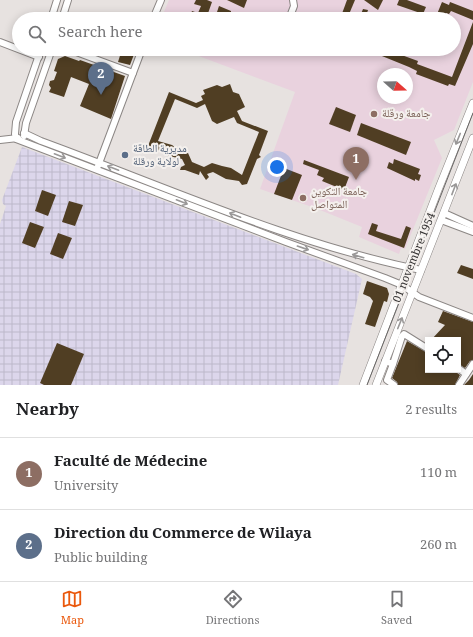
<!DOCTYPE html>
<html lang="en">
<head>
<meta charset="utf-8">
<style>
  body { margin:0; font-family:Georgia,"Noto Naskh Arabic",serif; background:#f6f6f6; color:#202124 }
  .controls { position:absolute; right:12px; bottom:12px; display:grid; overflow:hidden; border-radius:0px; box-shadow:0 2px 10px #0003 }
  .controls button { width:36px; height:36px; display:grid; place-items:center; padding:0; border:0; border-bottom:1px solid #e0e0e0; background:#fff; color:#202124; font:20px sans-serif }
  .compass { position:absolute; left:377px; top:68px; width:36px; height:36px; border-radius:50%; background:#fff; box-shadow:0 2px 10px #0003; rotate:110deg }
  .you { position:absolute; left:277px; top:167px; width:14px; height:14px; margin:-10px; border:3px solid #fff; border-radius:50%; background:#1a73e8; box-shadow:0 0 0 6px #1a73e833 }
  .badge { display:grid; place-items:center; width:26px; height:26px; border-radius:50%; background:#ea580c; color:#fff; font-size:13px; font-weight:700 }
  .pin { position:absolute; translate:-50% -33px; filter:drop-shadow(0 1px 2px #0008) }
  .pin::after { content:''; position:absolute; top:21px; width:14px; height:12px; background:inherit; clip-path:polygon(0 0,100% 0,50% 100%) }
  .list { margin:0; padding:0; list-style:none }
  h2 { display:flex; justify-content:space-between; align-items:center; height:52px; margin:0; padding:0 16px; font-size:17px }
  h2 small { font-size:13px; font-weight:400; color:#757577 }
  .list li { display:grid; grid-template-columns:26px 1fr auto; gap:12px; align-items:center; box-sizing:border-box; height:72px; padding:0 16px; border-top:1px solid #e0e0e0 }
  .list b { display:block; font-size:15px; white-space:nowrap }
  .list p { margin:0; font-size:13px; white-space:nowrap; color:#757577 }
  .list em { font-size:13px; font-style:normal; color:#757577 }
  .icon { flex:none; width:22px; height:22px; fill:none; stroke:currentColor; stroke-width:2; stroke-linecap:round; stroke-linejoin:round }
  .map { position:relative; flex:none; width:473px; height:385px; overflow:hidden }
  .search { position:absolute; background:#fff; box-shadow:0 2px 10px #0003; left:12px; right:12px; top:12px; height:44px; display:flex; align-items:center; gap:10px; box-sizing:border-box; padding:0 14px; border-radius:22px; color:#757577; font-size:15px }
  .sheet { height:196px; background:#fff }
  nav { display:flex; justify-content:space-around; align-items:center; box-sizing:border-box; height:56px; border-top:1px solid #e0e0e0; background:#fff; font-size:11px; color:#757577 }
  nav a { display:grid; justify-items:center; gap:2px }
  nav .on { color:#ea580c }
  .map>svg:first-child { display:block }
</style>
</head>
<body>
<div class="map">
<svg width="473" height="385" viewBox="0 0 473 385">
  <defs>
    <pattern id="industrial-grid" width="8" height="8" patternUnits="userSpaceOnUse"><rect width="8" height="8" fill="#dcd6eb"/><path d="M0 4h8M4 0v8" fill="none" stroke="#bdb8ca"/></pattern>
  </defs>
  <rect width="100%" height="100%" fill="#e7e2e0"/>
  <path fill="url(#industrial-grid)" d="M22,147L356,274L362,279L338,385H0V224L6,206L3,204L2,200Z"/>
  <path fill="#e9d2de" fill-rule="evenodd" d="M169,0H473V82L454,130L434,140L442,158L405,249L401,248L399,254L359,237L362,227L315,208L260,189L295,92L180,49H454V19H161ZM383,74H407V98H383Z"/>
  <g fill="#503e23" fill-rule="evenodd">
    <path d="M196,0H207L212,2L206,19H197L190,16L192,11L198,13L201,6L194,4Z"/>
    <path d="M227,0H247L244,8Z"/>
    <path d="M347,0H355L347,19H340Z"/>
    <path d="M364,0H383L378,10Z"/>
    <path d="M399,0H407L426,7L423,14L397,5Z"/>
    <path d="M442,2L449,5L450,2L473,11V20L451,11L449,14L446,13L444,19H435Z"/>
    <path d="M219,6L231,11V13L235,14L233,19H222L223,18L216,15Z"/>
    <path d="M363,9L368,10L365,19H359Z"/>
    <path d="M393,12L401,15L400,19H391Z"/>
    <path d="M473,22V44L455,86L449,84L448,86L416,74L417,71L409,67L377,54L379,49H385L418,61L417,64L452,77Z"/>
    <path d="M82,49H102L99,56Z"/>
    <path d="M122,49H136L130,65L118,62Z"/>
    <path d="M65,56L79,61L80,60L125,76L111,119L80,106L89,84L71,77L64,97L49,92L51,88L49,85L50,81L54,80L57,72L54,71L58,59Z"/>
    <path d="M230,84L233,92L239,94L245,107L237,111L242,121L268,131L259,155L261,157L257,159L247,184L242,185L239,181L226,179L213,172L207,174L209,177L206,180L200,171L199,175L185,170H180L181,167L185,165L182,159L169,156L156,149L151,150L148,146L169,92L196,103L203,100L201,96L205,94L203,90L217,85L222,87ZM175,99L197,108L205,104L212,121L217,124L234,117L237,123L259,132L242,175L231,168L222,166L212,163L204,167L192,162L188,153L179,150L172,145L158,141Z"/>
    <path d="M336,107L356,115L350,132L329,124Z"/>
    <path d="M361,123L411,142L406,155L357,135Z"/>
    <path d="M394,159L420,169L418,174L421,175L419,181L415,179V181L387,168L389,162L393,164Z"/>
    <path d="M304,160L349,177L344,190L322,181L324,178L317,175L319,170L303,164Z"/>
    <path d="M284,168L302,175L292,200L274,194Z"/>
    <path d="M42,190L56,195L48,216L35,211Z"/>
    <path d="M69,201L83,205L75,226L62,222Z"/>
    <path d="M30,222L44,227L35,248L22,243Z"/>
    <path d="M372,223L378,225L376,231L401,239L406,226L411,228L404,248L368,234Z"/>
    <path d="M58,233L72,238L63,259L50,254Z"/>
    <path d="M461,265L473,269V279L457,273Z"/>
    <path d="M367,281L387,288L389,294L387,302L384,301L375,327L365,324L373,301L370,297L363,294Z"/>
    <path d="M443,311L473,322V360L470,361L465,368L458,364V340H431L445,325L438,322Z"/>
    <path d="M407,341L428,353V370H453L460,375L455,385H398L397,382L392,378Z"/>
    <path d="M57,343L84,354L71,385H44L40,383Z"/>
    <path d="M473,374V385H464L469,380Z"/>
  </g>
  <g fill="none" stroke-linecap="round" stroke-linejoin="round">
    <defs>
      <g id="minor">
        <path d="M51,19L57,0"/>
        <path d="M62,19L68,0"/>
        <path d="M153,19L161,0"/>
        <path d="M289,19L294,6L293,0"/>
        <path d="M0,42L39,57"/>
        <path d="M41,49L16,122L15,134L16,139L286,242L385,278L402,285L419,297L473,318"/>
        <path d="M68,49L133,73"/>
        <path d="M24,133L41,141C167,187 289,243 421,270"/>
        <path d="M24,136L26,123L52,49"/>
        <path d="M0,140L18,138"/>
        <path d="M98,166L142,49"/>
        <path d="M444,213L473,226"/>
        <path d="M441,220L473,232"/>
        <path d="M385,361L393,364L402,336L404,334L428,349"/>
        <path d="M393,364L387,380L394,385"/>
        <path d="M458,368L466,374"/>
        <path d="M459,385L473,364"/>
      </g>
      <g id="major">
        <path d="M363,385L438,190L473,103"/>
        <path d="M376,385L473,138"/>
      </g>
    </defs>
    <use href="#minor" stroke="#8c8785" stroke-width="8"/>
    <use href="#major" stroke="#8c8785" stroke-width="8"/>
    <use href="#minor" stroke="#fff" stroke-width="6"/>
    <use href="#major" stroke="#fff" stroke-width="7"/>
    <path stroke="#696766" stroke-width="1" d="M367,385L473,113"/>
  </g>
  <defs><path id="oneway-shaft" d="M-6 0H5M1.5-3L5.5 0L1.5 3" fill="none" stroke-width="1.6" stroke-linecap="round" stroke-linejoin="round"/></defs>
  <g stroke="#9a9898">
    <use href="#oneway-shaft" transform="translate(458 139) rotate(112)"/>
    <use href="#oneway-shaft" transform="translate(60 156) rotate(21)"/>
    <use href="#oneway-shaft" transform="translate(113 168) rotate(-159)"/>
    <use href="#oneway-shaft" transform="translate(454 189) rotate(-69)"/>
    <use href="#oneway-shaft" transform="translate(182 202) rotate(21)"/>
    <use href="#oneway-shaft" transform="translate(235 215) rotate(-159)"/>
    <use href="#oneway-shaft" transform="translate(303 248) rotate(19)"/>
    <use href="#oneway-shaft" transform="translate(358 256) rotate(-164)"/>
    <use href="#oneway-shaft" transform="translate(400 323) rotate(-68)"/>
  </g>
  <g fill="#8d6e63" stroke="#f4f0ed" stroke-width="1.5">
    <circle cx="374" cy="114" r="4"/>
    <circle cx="303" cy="198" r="4"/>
  </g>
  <circle fill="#5c6f8a" stroke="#f4f0ed" stroke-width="1.5" cx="125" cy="155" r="4"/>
  <g text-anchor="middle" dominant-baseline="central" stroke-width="4" stroke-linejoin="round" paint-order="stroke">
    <g font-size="11" fill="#785e54" stroke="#f4f0ed" text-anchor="start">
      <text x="382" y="114">جامعة ورقلة</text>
      <text x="311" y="192">جامعة التكوين<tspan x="311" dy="13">المتواصل</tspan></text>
    </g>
    <g font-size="11" fill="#4e5e75" stroke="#f4f0ed" text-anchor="start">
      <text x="133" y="149">مديرية الطاقة<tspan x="133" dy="13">لولاية ورقلة</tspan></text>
    </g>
    <g font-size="11" fill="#343232" stroke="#f4f0ed">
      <text transform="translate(415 258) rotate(-68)">01 novembre 1954</text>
    </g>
  </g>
</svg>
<div class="controls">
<button><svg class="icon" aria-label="locate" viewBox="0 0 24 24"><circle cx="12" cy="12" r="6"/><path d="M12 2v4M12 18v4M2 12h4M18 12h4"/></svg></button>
</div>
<svg class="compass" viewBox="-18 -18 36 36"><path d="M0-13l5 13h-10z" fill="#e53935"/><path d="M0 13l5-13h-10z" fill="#757577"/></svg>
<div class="you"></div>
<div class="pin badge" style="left:356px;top:180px;background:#8d6e63">1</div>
<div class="pin badge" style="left:101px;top:95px;background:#5c6f8a">2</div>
<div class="search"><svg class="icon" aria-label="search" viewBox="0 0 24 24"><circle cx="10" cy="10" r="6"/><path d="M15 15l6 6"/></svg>Search here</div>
</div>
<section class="sheet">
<h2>Nearby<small>2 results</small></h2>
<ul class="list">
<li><span class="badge" style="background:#8d6e63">1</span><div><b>Faculté de Médecine</b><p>University</p></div><em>110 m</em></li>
<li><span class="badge" style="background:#5c6f8a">2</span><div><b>Direction du Commerce de Wilaya</b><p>Public building</p></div><em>260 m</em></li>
</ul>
</section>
<nav>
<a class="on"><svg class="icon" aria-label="map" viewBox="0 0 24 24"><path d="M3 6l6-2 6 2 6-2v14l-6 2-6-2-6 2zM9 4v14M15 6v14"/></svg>Map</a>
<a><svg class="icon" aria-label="directions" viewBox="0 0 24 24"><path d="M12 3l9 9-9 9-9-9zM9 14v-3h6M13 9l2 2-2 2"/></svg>Directions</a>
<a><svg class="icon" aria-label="saved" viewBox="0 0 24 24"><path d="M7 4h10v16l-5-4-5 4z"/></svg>Saved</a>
</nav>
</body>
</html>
